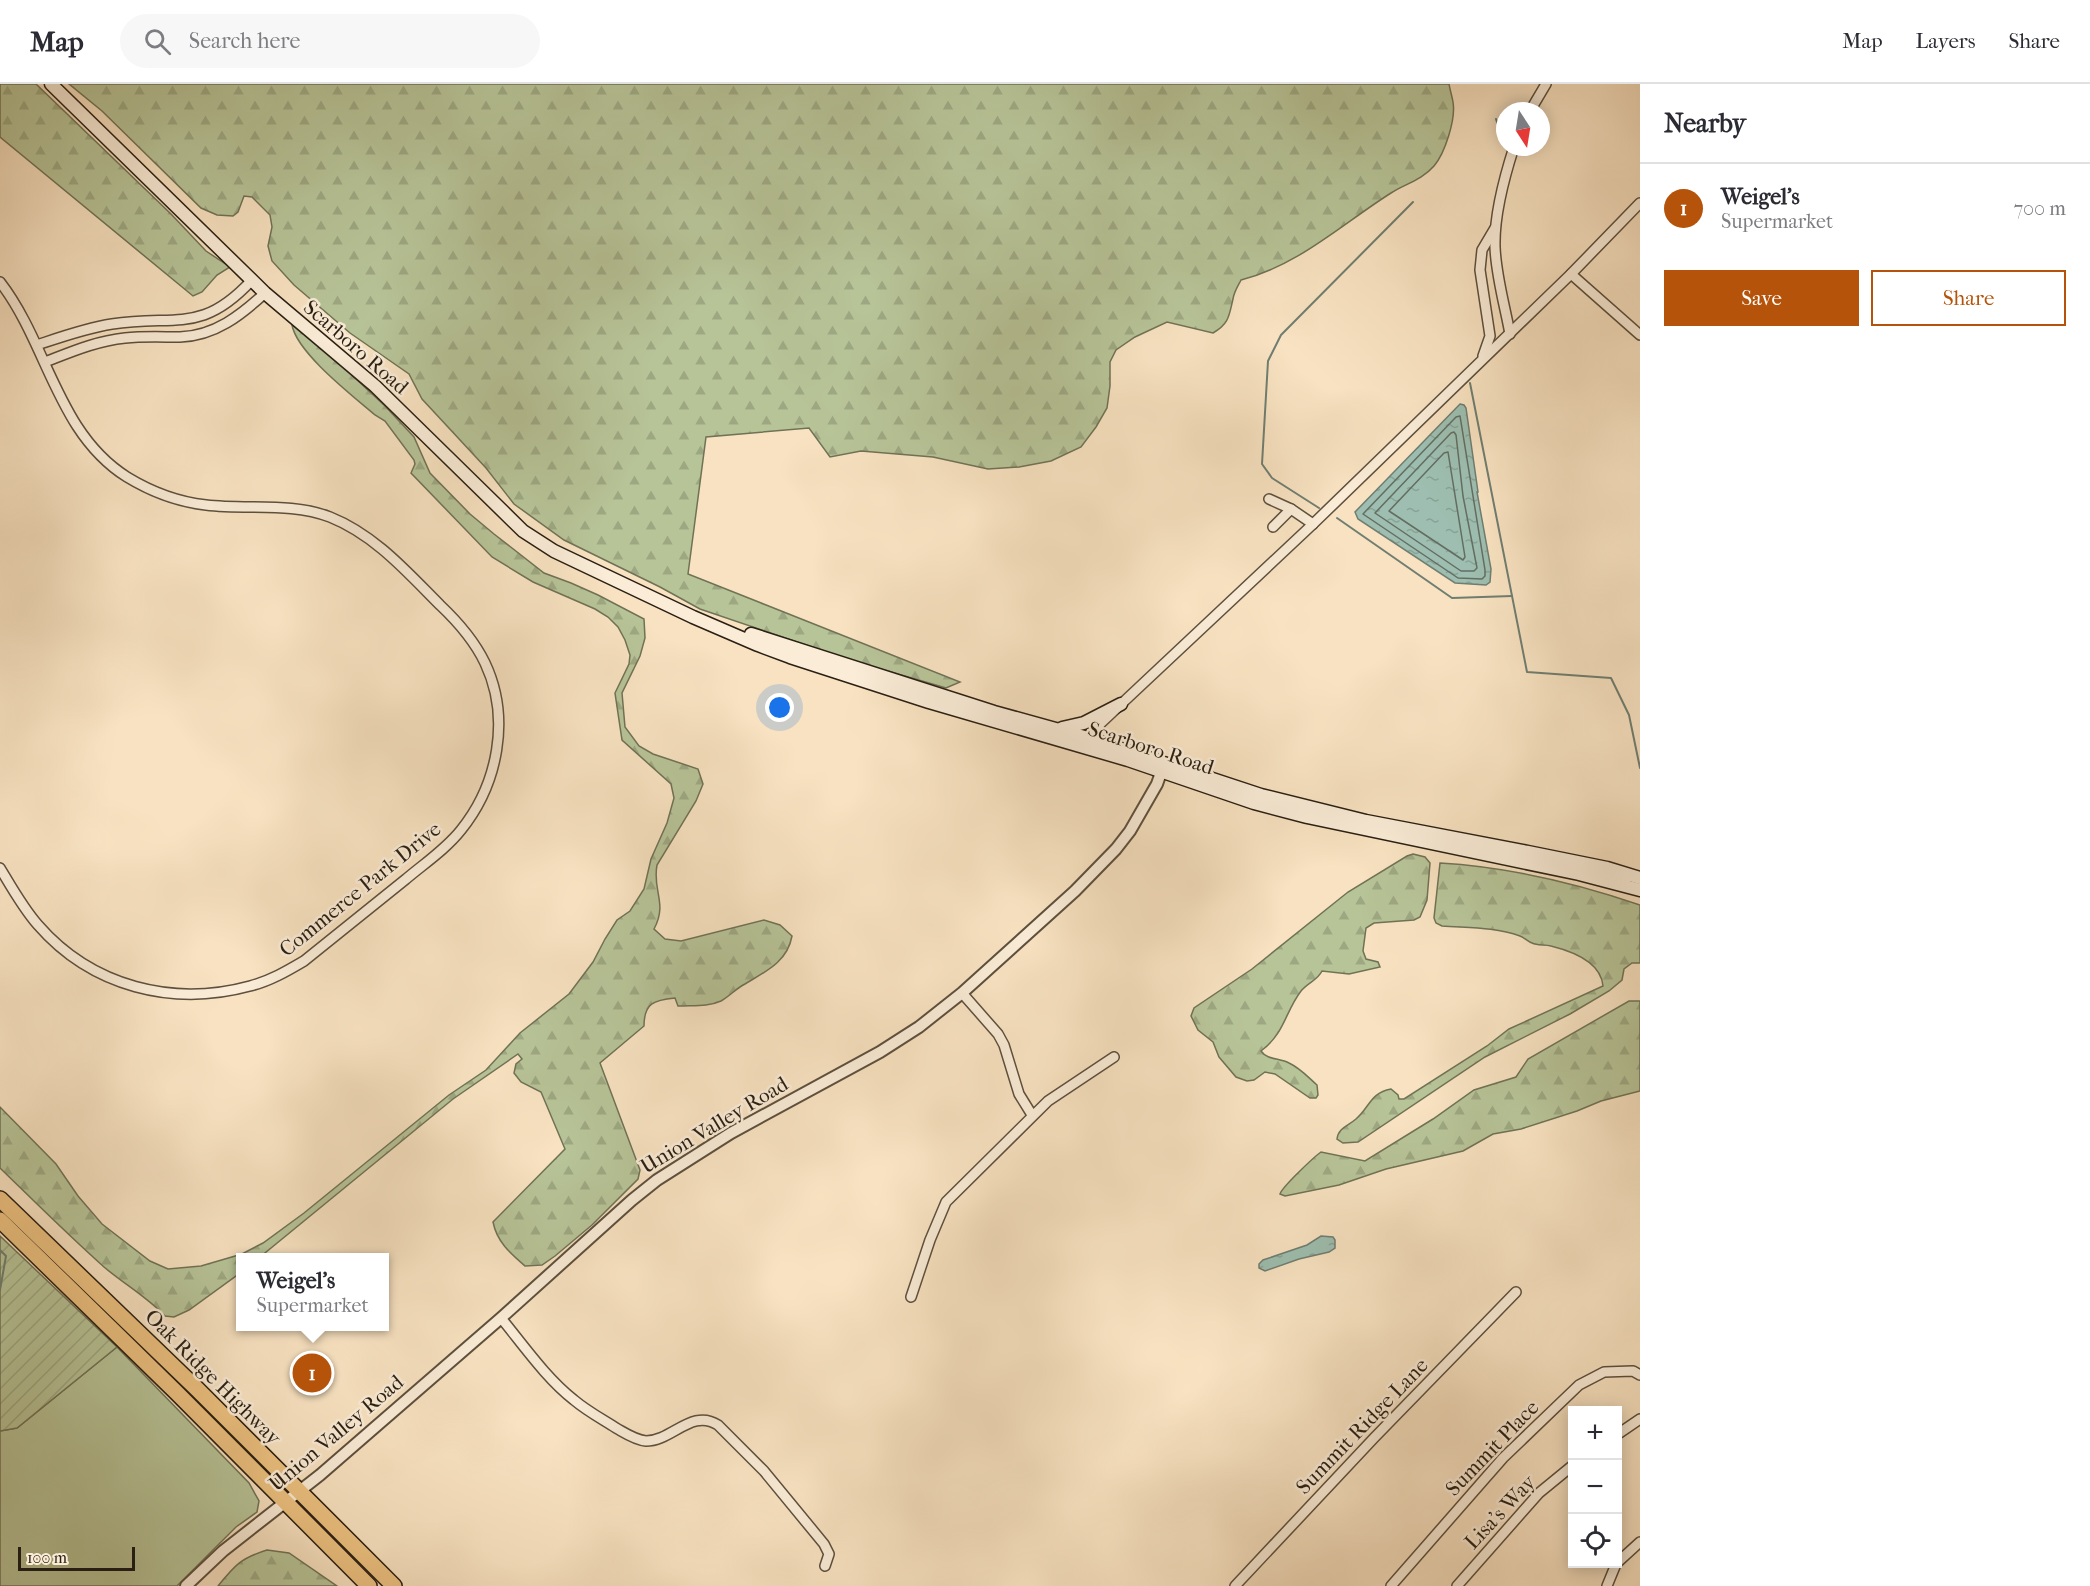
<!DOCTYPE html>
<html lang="en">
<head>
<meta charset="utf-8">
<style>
  body { margin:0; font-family:"IM FELL French Canon",serif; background:#f7f7f7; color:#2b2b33 }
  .controls { position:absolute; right:18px; bottom:18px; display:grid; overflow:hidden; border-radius:0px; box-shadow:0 3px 15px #0003 }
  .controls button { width:54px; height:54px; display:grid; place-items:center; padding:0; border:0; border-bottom:2px solid #e1e1e2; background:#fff; color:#2b2b33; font:30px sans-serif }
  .compass { position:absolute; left:1496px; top:18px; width:54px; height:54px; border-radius:50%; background:#fff; box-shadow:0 3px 15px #0003; rotate:168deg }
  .scale { position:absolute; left:18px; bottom:15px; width:117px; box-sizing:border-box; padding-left:6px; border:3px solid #291f13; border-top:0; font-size:16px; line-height:21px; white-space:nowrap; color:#291f13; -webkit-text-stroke:4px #faecd7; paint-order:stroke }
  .you { position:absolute; left:780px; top:624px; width:21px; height:21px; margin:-15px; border:4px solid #fff; border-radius:50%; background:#1a73e8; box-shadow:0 0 0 9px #1a73e833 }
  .badge { display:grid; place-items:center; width:39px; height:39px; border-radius:50%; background:#b45309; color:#fff; font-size:20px; font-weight:700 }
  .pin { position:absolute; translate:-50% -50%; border:3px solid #fff; box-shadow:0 2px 6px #0006 }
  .popup { position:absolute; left:236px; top:1169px; width:153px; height:78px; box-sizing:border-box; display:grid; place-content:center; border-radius:0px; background:#fff; filter:drop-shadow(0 2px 4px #0005); font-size:20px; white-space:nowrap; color:#7c7c81 }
  .popup b { font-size:22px; color:#2b2b33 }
  .popup::after { content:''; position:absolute; left:50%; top:100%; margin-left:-12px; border:12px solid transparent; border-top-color:#fff }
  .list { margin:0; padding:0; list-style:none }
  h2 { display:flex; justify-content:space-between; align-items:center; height:78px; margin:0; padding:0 24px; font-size:26px }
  h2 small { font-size:20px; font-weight:400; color:#7c7c81 }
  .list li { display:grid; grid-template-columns:39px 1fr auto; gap:18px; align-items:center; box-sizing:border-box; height:90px; padding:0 24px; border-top:2px solid #e1e1e2 }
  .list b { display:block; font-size:22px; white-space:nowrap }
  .list p { margin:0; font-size:20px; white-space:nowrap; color:#7c7c81 }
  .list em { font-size:20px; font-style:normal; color:#7c7c81 }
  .actions { display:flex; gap:12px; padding:18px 24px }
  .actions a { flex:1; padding:14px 0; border:2px solid #b45309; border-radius:0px; text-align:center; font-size:21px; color:#b45309 }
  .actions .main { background:#b45309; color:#fff }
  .icon { flex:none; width:33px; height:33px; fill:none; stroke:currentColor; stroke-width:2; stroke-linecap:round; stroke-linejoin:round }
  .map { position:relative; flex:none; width:1640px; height:1502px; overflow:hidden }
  header { display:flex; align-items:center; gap:36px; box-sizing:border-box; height:84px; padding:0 30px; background:#fff; border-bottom:2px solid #e1e1e2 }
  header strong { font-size:28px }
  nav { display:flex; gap:33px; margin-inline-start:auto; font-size:21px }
  .search { width:420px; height:54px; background:#f7f7f7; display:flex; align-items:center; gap:15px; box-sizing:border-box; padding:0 21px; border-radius:33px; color:#7c7c81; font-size:22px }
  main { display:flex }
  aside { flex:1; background:#fff }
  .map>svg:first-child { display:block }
</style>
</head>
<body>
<header>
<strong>Map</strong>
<div class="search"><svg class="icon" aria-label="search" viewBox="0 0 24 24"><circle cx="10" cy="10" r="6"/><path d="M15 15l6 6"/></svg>Search here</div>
<nav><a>Map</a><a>Layers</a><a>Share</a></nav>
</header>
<main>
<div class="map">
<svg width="1640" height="1502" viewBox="0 0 1640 1502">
  <defs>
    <pattern id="forest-firs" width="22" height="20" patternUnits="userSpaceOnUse" patternTransform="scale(1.5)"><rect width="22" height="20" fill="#b7c498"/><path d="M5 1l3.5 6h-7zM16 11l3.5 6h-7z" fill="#9da882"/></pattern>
    <pattern id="garden-furrows" width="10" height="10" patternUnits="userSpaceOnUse" patternTransform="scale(1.5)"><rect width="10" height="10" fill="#b7c498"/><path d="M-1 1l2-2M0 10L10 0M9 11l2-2" fill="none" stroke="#9da882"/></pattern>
    <pattern id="water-ripples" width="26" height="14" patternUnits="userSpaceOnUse" patternTransform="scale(1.5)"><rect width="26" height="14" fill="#9dbeb0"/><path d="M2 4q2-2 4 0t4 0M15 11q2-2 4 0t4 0" fill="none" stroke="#87a396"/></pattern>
  </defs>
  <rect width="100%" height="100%" fill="#f8e2c1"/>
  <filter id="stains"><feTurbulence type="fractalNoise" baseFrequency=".00333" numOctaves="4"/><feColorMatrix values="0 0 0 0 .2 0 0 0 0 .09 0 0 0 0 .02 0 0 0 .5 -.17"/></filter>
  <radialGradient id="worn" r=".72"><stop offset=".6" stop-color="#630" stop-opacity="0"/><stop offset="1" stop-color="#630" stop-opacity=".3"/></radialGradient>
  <path fill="#b7c498" stroke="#707256" stroke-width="1.5" d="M117,1263L249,1399L259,1417L257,1428L236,1443L177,1502H0V1347L17,1344Z"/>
  <g fill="url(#forest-firs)" stroke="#707256" stroke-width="1.5">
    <path d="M0,0H36L171,130L206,167L230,183L217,191L202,208L193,212L0,53Z"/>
    <path d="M69,0H1449C1450,6 1452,12 1453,18C1456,35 1445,69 1434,82C1422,96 1405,100 1391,109C1342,140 1299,181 1241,196C1238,202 1234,208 1233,215C1229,232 1229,240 1213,249L1167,238L1135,253L1116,266L1110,278V302L1107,324L1096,343L1081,363L1051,377L1019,383L988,385L933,373L861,367L830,373L809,344L706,353L688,490L960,598L946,604L850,576L700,525L660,503L564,456L514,420L486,384L422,315L409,290L350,249L294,201L272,177L268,162L272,143L270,131L252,113L244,112L238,128L233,132L217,131L201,124L102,27Z"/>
    <path d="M292,241L310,252L385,322L414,353L430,389L470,430L494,450L544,489L571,499L598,511L644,535L645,554L640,572L622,609L625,643L639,662L653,670L698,685L703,700L696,717L657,781C652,807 668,819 654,845L665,855L681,857L764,836L780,841L792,852C787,880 762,889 740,903C734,907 728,913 721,917C708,923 692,921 678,922L675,914C654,916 644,919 644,942L600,979L640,1086L638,1095L592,1141L555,1172L542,1181L525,1182C510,1169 497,1158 493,1138L565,1065L541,1008L521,998L514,989L516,980L522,975L518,970L453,1015L260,1173L240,1174V1189L189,1226L174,1233L165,1232C147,1213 124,1200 104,1183C68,1151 34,1117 0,1084V1023L56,1080L78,1112L102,1140L150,1177L168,1185L201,1182L242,1170L263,1159L304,1129L449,1011L486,986L520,949L569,910L593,878L605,855L617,836L630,827L644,805L651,775L667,739L674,714L671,700L622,656L615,609L629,580L630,571L625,556L618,543L608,533L595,525L533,498L492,473L411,389L415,380L414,376L385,337L375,331C353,312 297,269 292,241Z"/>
    <path d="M1413,770L1425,773L1430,779L1427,816L1420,833L1414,836L1374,839L1366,844L1363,867L1366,875L1378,878L1380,883L1349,890L1322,887C1317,897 1308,898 1301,907C1285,928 1285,949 1261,967C1267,976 1280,974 1289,979C1300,984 1308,993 1317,1001L1318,1011L1316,1014H1310L1275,990L1265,988L1254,996L1247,997L1236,993L1219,973L1213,958L1198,946L1191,932L1194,924L1252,885L1348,808L1407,772Z"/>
    <path d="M1440,779C1508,783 1576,799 1640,821V879H1632L1624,885L1622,896L1609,907L1570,930L1485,973L1358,1058L1343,1059L1337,1055C1338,1044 1348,1042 1356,1035C1370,1023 1370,1009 1391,1005L1398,1011L1399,1015H1404L1487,962L1509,945L1603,902C1601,878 1571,867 1551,862C1545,860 1538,862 1532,859C1528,858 1525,854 1520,852C1495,843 1468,844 1442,842L1436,839L1434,834Z"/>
    <path d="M1629,917H1640V1007L1601,1017L1577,1027L1521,1045L1493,1050L1463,1067L1386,1085L1339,1101L1285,1112L1280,1110C1282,1103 1314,1073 1321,1068L1365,1077L1433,1035L1474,1006L1516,993L1528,975Z"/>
    <path d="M267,1466L289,1469L337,1502H218C235,1481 241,1474 267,1466Z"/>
  </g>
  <path fill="url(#garden-furrows)" stroke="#707256" stroke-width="1.5" d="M0,1152L117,1263L17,1344L0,1347Z"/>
  <g fill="url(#water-ripples)" stroke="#6f7e71" stroke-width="1.5">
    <path d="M1460,320L1464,321L1466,324L1478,408H1477L1491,485L1490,498L1486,501L1455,499L1358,435L1355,428Z"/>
    <path d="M1321,1152L1333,1153L1335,1156V1164L1329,1168L1299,1175L1265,1187L1259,1184V1180L1263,1176L1307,1161Z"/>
  </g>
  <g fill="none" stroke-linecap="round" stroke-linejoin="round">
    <g stroke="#636e62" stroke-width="1.5">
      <path d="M1460,332L1485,486V492L1482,495L1458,494L1363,430L1456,333Z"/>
      <path d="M1451,349L1454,348L1456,351L1463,412L1477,484L1474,487H1461L1375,429Z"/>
      <path d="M1448,368L1465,473L1463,476L1389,427L1444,369Z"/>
    </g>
    <g stroke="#6f7e71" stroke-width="2">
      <path d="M1496,35L1498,41"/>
      <path d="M1470,299L1527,588L1611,594L1629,631L1640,684"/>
      <path d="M1319,424L1272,394L1262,380L1268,277L1281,251L1413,118"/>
      <path d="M1337,434L1452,514L1512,512"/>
      <path d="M0,1166L6,1172L0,1206"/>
    </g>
    <defs>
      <g id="minor">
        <path d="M1530,27L1546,0"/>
        <path d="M1571,190L1640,251"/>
        <path d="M0,198C48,260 57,349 127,393C150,407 179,418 206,421C247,426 291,418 330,433C375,451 407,488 440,521C458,538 474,556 485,579C511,634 498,700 461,746C446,765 425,779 406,795C372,822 338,850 304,877C287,887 270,897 250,902C173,923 92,903 38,841C23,824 12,804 0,784"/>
        <path d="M1510,250C1505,222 1496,192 1495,163C1494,130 1504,94 1514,63"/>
        <path d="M37,261C61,253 86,244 112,240C176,230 201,251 252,196"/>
        <path d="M1483,272L1490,252L1480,186L1482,166L1495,144"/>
        <path d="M45,278C71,268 96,257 125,254C143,252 162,253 180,253C215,252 241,231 265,209"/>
        <path d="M1269,415L1291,425L1313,440"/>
        <path d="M1273,443L1291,425"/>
        <path d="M1086,658L1101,639L1313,440L1571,190L1640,119"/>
        <path d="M962,909L998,950L1004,961L1019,1010L1032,1031"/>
        <path d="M911,1213L930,1156L946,1118L1048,1017L1114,973"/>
        <path d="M501,1234C524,1262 546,1294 574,1316C587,1327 602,1335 616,1344C625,1349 635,1356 646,1357C672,1357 692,1324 718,1341L764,1387L824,1460L829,1470L825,1482"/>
        <path d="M1618,1350L1640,1335"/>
        <path d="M1618,1478L1640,1458"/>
        <path d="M1235,1502L1374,1354L1516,1208"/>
        <path d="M1391,1502L1503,1374L1579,1301L1604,1288L1633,1287L1640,1291"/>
        <path d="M1457,1502L1539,1409L1572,1382"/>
        <path d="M1607,1502L1616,1480"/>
      </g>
      <g id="tertiary">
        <path d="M1577,784L1626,795"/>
        <path d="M186,1502L223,1467L320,1391L373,1345L501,1234L632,1116L657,1096L731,1049L880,968L919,943L962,909L1075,807L1116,765L1130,747L1157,700L1164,680"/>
      </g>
      <g id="secondary">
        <path d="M51,0L265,209L375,302L523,447L554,467L693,533L758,561L790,573L929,618L1128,676L1254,719L1307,733L1579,790L1640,806"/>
        <path d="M751,550L994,628L1088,654L1261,711L1366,737L1528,768L1607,784L1640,794"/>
        <path d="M1062,644L1084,639L1121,620"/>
      </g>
      <g id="trunk">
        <path d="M0,1115L197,1305L394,1502"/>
        <path d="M0,1136L177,1309L369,1502"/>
      </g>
    </defs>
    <use href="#minor" stroke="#5d503e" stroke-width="12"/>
    <use href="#tertiary" stroke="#5d503e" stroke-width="14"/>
    <use href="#secondary" stroke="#291f13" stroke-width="15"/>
    <use href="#trunk" stroke="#291f13" stroke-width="18"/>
    <use href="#minor" stroke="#faecd7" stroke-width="9"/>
    <use href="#tertiary" stroke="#faecd7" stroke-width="10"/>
    <use href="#secondary" stroke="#faecd7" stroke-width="12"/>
    <use href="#trunk" stroke="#ecc180" stroke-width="15"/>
  </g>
  <g text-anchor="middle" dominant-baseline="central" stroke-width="5" stroke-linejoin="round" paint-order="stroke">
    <g font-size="21" fill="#291f13" stroke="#faecd7">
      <text transform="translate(356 263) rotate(41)">Scarboro Road</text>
      <text transform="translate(1151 664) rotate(18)">Scarboro Road</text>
      <text transform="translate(360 805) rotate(-39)">Commerce Park Drive</text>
      <text transform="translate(714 1041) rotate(-31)">Union Valley Road</text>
      <text transform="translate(213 1293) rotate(45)">Oak Ridge Highway</text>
      <text transform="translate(1362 1342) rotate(-46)">Summit Ridge Lane</text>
      <text transform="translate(336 1349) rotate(-40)">Union Valley Road</text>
      <text transform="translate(1492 1364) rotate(-46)">Summit Place</text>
      <text transform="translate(1500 1428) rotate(-47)">Lisa's Way</text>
    </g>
  </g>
  <rect width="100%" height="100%" filter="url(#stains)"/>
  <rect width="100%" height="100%" fill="url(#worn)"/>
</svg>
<div class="controls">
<button>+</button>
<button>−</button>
<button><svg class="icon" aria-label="locate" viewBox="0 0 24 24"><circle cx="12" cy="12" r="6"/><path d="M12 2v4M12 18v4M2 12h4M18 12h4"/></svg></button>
</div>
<svg class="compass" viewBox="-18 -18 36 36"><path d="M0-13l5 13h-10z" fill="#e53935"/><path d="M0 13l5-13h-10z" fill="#7c7c81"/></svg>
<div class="scale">100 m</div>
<div class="you"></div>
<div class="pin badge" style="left:312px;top:1289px">1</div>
<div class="popup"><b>Weigel's</b>Supermarket</div>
</div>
<aside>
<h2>Nearby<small></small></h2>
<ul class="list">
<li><span class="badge">1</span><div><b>Weigel's</b><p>Supermarket</p></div><em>700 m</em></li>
</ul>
<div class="actions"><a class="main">Save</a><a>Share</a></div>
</aside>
</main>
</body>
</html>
